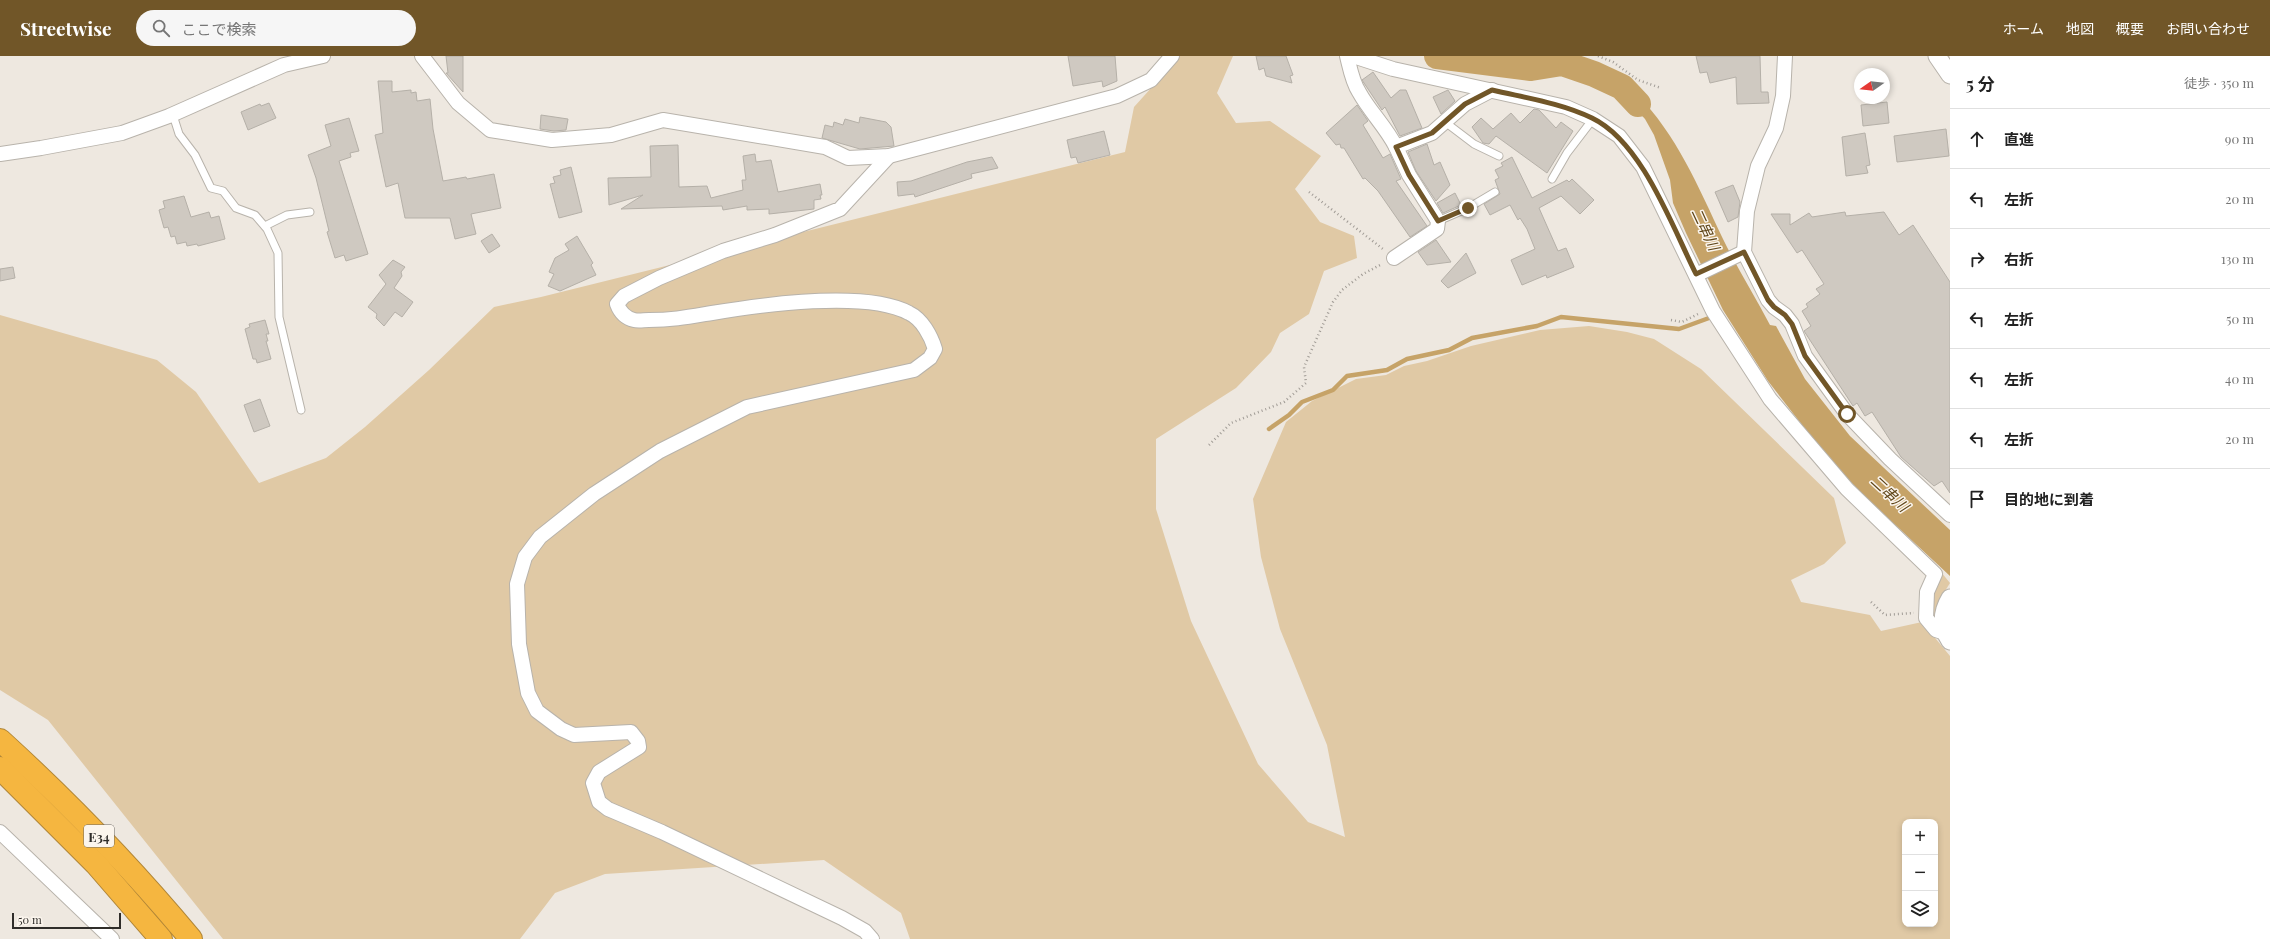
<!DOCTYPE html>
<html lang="ja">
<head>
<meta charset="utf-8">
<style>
  body { margin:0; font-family:"Playfair Display","Noto Sans JP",serif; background:#f6f6f6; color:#222 }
  .controls { position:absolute; right:12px; bottom:12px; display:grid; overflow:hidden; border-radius:8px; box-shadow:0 2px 6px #0003 }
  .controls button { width:36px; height:36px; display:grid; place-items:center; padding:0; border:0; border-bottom:1px solid #e0e0e0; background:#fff; color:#222; font:20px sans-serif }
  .compass { position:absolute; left:1854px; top:12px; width:36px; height:36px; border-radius:50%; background:#fff; box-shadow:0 2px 6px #0003; rotate:256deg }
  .scale { position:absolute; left:12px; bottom:10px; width:109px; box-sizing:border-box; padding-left:4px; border:2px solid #2f2d2a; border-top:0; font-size:11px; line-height:14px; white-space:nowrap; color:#2f2d2a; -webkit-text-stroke:3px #fbf5ed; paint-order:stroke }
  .stop { position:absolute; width:12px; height:12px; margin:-9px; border:3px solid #715628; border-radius:50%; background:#fff }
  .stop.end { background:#715628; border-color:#fff; box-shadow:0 1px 4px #0008 }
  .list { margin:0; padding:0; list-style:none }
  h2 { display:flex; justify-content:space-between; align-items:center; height:52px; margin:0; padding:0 16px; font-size:17px }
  h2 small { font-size:13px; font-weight:400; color:#767676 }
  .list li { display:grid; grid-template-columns:26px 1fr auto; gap:12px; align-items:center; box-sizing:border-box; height:60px; padding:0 16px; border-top:1px solid #e0e0e0 }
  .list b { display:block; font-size:15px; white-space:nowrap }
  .list em { font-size:13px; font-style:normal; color:#767676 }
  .icon { flex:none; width:22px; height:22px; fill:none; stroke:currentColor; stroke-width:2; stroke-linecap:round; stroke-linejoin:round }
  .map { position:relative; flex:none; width:1950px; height:883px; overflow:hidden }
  header { display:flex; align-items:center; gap:24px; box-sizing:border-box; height:56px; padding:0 20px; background:#715628; color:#fff }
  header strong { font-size:19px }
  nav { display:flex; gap:22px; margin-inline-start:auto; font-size:14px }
  .search { width:280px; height:36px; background:#f6f6f6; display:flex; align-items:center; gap:10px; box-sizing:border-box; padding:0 14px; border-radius:22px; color:#767676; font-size:15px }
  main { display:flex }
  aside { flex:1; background:#fff }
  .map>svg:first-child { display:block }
</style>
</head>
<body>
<header>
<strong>Streetwise</strong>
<div class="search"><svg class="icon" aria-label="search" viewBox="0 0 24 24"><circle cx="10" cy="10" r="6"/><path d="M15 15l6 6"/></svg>ここで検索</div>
<nav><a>ホーム</a><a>地図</a><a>概要</a><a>お問い合わせ</a></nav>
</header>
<main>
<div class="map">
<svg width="1950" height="883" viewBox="0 0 1950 883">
  <rect width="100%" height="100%" fill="#eee8e0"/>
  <g fill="#e0c9a5" fill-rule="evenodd">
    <path d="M1180,0H1233L1217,37L1236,67L1270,65L1321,100L1295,133L1320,166L1354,180L1357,202L1324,215L1309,258L1280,277L1271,296L1236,332L1156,383V453L1191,565L1258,708L1308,766L1345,781L1327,689L1280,573L1261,501L1253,443L1286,366L1312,345L1356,323L1386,319L1404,310L1427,305L1471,290L1540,274L1589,270L1627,276L1654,283L1701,313L1834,442L1846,487L1824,508L1791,524L1801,546L1870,559L1881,575L1922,566L1950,600V883H910L901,857L824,804L605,818L555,837L520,883H223L48,664L0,634V259L157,304L196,336L259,427L326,402L365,371L429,314L494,251L541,241L1125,96L1134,51ZM1905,766H1935V868H1905Z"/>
    <path d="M1941,516L1950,527L1940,543L1937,566L1932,563L1930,543Z"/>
  </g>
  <path fill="#c6a368" d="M1612,23C1619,27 1630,31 1636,37C1678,81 1697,128 1723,183C1737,212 1755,240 1770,269L1776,270L1805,323L1850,380L1950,474V520L1859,435L1820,392L1768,325L1723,254L1686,177L1673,147L1670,124L1654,79L1645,63L1632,49L1607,30Z"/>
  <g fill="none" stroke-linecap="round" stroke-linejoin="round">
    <path stroke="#c6a368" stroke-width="4.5" d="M1269,373L1289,359L1302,346L1333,334L1347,320L1387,314L1407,303L1449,294L1472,282L1537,270L1561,261L1679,273L1709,262"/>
    <path stroke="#c6a368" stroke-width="26" d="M1437,0L1531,12L1562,7L1594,18L1622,31L1638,48"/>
  </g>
  <g fill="#cfc9c1" stroke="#b5b0a8">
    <path d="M446,0H463V36L446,17H448Z"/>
    <path d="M1068,0H1115L1117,25L1103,31L1102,25L1073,30Z"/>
    <path d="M1256,0H1286L1293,19L1290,20L1292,27L1266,20L1264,12L1259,14Z"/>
    <path d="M1696,0H1760L1761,36H1768L1769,47L1737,48L1736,21L1710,27L1707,16L1700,17Z"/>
    <path d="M1373,16L1391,42L1400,34H1406L1422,72L1400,80L1385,51L1382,54L1362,24Z"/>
    <path d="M378,25H392V36L411,34V37L416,36L417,45L430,43L433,73L443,125L466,121L467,123L494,118L501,152L471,158L476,178L455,183L450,162H405L398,127L386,131L375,79L383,77Z"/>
    <path d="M1448,34L1455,45L1441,58L1433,41Z"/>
    <path d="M1887,46L1889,67L1863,70L1861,49Z"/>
    <path d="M269,47L276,62L248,74L241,56L260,48L261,50Z"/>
    <path d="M1357,49L1368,65L1363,69L1383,102L1390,98L1401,123L1396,125L1427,170L1410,181L1378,135L1365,122L1363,123L1344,92H1341L1340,88L1336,89L1326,77Z"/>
    <path d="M1534,53L1539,54L1556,72L1561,66L1573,75L1547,117L1496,80L1489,88L1483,87L1472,71L1481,62L1493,73L1511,57L1520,67Z"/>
    <path d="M541,59L568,63L566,74L554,75L540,73Z"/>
    <path d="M860,61L886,66L891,71L894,90L860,93L822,82L825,69L833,71L834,66L843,69L845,63L859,67Z"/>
    <path d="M349,62L359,95L350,97L351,101L339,105L368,198L346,205L344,199L335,202L327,176L329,175L316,122L308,99L331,90L325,69Z"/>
    <path d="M1946,73L1949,100L1897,106L1894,80Z"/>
    <path d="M1104,75L1110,99L1078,107L1076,101L1071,102L1067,84Z"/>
    <path d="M1865,77L1870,109L1866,110L1868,117L1846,120L1842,81Z"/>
    <path d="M1427,88L1434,109L1440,106L1450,129L1436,145L1416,115L1408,96Z"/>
    <path d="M678,89L679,131L707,130L711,142L743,134L742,124H746L743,100L755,98L756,106L771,104L778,136L820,128L822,139H820L821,143L814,144V153L769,158V153L747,154V150L723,154L722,150L621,153L643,139L609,149L608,122L651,121L650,90Z"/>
    <path d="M992,101L998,112L971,118L972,122L915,141L914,138L898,140L897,126L911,125L967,106Z"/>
    <path d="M1512,101L1532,142L1567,124L1569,126L1572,123L1594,144L1580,158L1561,140L1539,152L1558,195L1566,192L1574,211L1547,222L1546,219L1522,229L1511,204L1535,193L1527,173L1520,162L1518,164L1510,149L1490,159L1484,148L1500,138L1495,124L1499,122L1495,114L1503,110L1501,107Z"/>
    <path d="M571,111L582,156L559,162L550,128L555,127L553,121L561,119L560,114Z"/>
    <path d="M1733,129L1740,146L1738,161L1728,166L1715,136Z"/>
    <path d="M1455,137L1461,149L1443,157L1437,147Z"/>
    <path d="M184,140L191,161L209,156L211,162L219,160L225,183L198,190L197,188L187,190L186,186L177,188L175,180L171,181L168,171L164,172L159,154L165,152L163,145Z"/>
    <path d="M1845,156L1846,160L1884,156L1899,179L1913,169L1950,226V437L1942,425L1934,430L1901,401L1872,356L1865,360L1857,347L1853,350L1804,275L1811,270L1802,255L1808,251L1806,248L1820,238L1816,233L1824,228L1802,194L1797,197L1771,158H1790V169L1809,157L1812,161Z"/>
    <path d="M492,178L500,190L489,197L481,185Z"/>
    <path d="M577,180L593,207L591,209L596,219L560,235L548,230L554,218L549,216L555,202L569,194L565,188Z"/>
    <path d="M1436,184L1451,206L1427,209L1418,196Z"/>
    <path d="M1466,197L1476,217L1448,232L1441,225Z"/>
    <path d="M393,204L405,211L401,216L402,220L394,232L413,246L402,261L395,256L384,270L376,262L377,258L368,251L386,228L379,219Z"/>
    <path d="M13,211L15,222L0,225V213Z"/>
    <path d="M265,264L269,278H266L268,285H266L271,303L257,307L256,303H253L245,273L250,271L249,268Z"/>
    <path d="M260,343L270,370L254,376L244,349Z"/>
  </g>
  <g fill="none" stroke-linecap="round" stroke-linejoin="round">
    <defs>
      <g id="service">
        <path d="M173,59L179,78L195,99L211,132L223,135L236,152L255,159L267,173L278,197L279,261L301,354"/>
        <path d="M1445,66L1474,88L1499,100"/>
        <path d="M1552,123L1567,97L1593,63"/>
        <path d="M1438,165L1468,152L1495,136"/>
        <path d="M265,170L287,159L310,156"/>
      </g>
      <g id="minor">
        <path d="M422,0L458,47L490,74L552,84L611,79L663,64L825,91L848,102L889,100L1117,40L1151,24L1172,0"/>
        <path d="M1347,0C1350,12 1352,25 1359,36C1370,56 1386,71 1396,91"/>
        <path d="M1353,0L1393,13L1566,51L1593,63L1619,80L1643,111L1713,255L1770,343L1847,433L1935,518L1927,536L1926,562L1936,574L1945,577"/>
        <path d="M1785,0L1783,40L1776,72L1758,110L1747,155L1744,196L1768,244L1774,251L1785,259L1792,268L1805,300L1847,358L1890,403L1950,459"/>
        <path d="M0,98L41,92L122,77L169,60L284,9L323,0"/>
        <path d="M1394,202L1437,173L1438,165L1409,119L1396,91L1432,77L1465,48L1492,34"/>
        <path d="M1696,219L1744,196"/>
        <path d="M0,776L112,883"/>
        <path d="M872,883L865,875L842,862L662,776L608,753L599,746L593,727L599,716L639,691L638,685L631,676L574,679L561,673L537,655L528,637L519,588L517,528L525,501L540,481L594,438L660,395L747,351L914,314L930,302L935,293C931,280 922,263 909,257C866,234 760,249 712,257C688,261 673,264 649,264C644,264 638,265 634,264C625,262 620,256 617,248L624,240L659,222L723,195L775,179L840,153L889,100"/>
      </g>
      <g id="tertiary">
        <path d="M1937,0L1950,19"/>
        <path d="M1950,542C1941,557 1941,571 1950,585"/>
      </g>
      <g id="motorway">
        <path d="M0,684C68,746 132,812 191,883"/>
        <path d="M0,712L96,808L161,883"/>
      </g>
    </defs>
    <use href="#service" stroke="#b8b3ab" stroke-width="9"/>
    <use href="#minor" stroke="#b8b3ab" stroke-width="16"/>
    <use href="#tertiary" stroke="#b8b3ab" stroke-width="19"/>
    <use href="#motorway" stroke="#b08638" stroke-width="24"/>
    <g stroke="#a19c96" stroke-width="2.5" stroke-dasharray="1 3" stroke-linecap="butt">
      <path d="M1598,0L1613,6L1638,24L1661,32"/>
      <path d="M1309,136L1383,193"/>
      <path d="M1671,264L1682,266L1700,257"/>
      <path d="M1209,389L1231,367L1284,346L1306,327L1304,311L1333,246L1342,234L1363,218L1382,208"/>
      <path d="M1871,546L1885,559L1914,557"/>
    </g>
    <use href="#service" stroke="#fff" stroke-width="7"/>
    <use href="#minor" stroke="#fff" stroke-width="14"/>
    <use href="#tertiary" stroke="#fff" stroke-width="17"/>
    <use href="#motorway" stroke="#f5b640" stroke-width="22"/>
  </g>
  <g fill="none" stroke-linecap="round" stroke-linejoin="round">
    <path stroke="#715628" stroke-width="5" d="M1468,152L1438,165L1409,119L1396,91L1432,77L1465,48L1492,34C1526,42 1561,47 1592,62C1642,86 1672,170 1696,218L1744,196L1768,244L1774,251L1785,259L1792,268L1805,300L1847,358"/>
  </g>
  <g text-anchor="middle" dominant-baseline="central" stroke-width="3" stroke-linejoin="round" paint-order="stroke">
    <rect fill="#fbf5ed" stroke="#6c6964" stroke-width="1" x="84" y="769" width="30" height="22" rx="3"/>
    <g font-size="13" font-weight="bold" fill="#2f2d2a">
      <text x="99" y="780">E34</text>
    </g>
    <g font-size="15" font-style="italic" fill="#5f4619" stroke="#fbf5ed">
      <text transform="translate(1706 173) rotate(65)">二串川</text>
      <text transform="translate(1890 437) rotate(43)">二串川</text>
    </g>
  </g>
</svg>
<div class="controls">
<button>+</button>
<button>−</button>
<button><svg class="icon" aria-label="layers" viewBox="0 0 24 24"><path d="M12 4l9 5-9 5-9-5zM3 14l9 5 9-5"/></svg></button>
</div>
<svg class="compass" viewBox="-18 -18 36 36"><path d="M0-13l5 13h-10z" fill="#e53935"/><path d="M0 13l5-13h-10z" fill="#767676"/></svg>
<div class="scale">50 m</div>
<div class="stop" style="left:1847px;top:358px"></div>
<div class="stop end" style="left:1468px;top:152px"></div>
</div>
<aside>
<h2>5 分<small>徒歩 · 350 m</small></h2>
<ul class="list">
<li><svg class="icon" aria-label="ahead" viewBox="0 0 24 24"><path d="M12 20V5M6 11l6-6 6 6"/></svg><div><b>直進</b></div><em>90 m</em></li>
<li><svg class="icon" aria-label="left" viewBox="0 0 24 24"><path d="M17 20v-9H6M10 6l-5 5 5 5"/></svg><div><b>左折</b></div><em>20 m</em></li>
<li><svg class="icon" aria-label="right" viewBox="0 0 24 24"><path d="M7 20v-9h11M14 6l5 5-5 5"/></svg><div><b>右折</b></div><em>130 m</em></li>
<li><svg class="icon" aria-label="left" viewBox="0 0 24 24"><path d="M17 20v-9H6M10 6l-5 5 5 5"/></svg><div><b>左折</b></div><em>50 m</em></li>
<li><svg class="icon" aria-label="left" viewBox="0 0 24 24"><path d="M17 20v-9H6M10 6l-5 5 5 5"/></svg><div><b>左折</b></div><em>40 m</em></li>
<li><svg class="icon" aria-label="left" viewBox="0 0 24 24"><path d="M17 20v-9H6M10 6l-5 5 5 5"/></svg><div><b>左折</b></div><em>20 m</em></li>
<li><svg class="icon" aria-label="arrive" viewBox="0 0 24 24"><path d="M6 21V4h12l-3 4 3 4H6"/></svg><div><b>目的地に到着</b></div></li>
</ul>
</aside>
</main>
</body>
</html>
